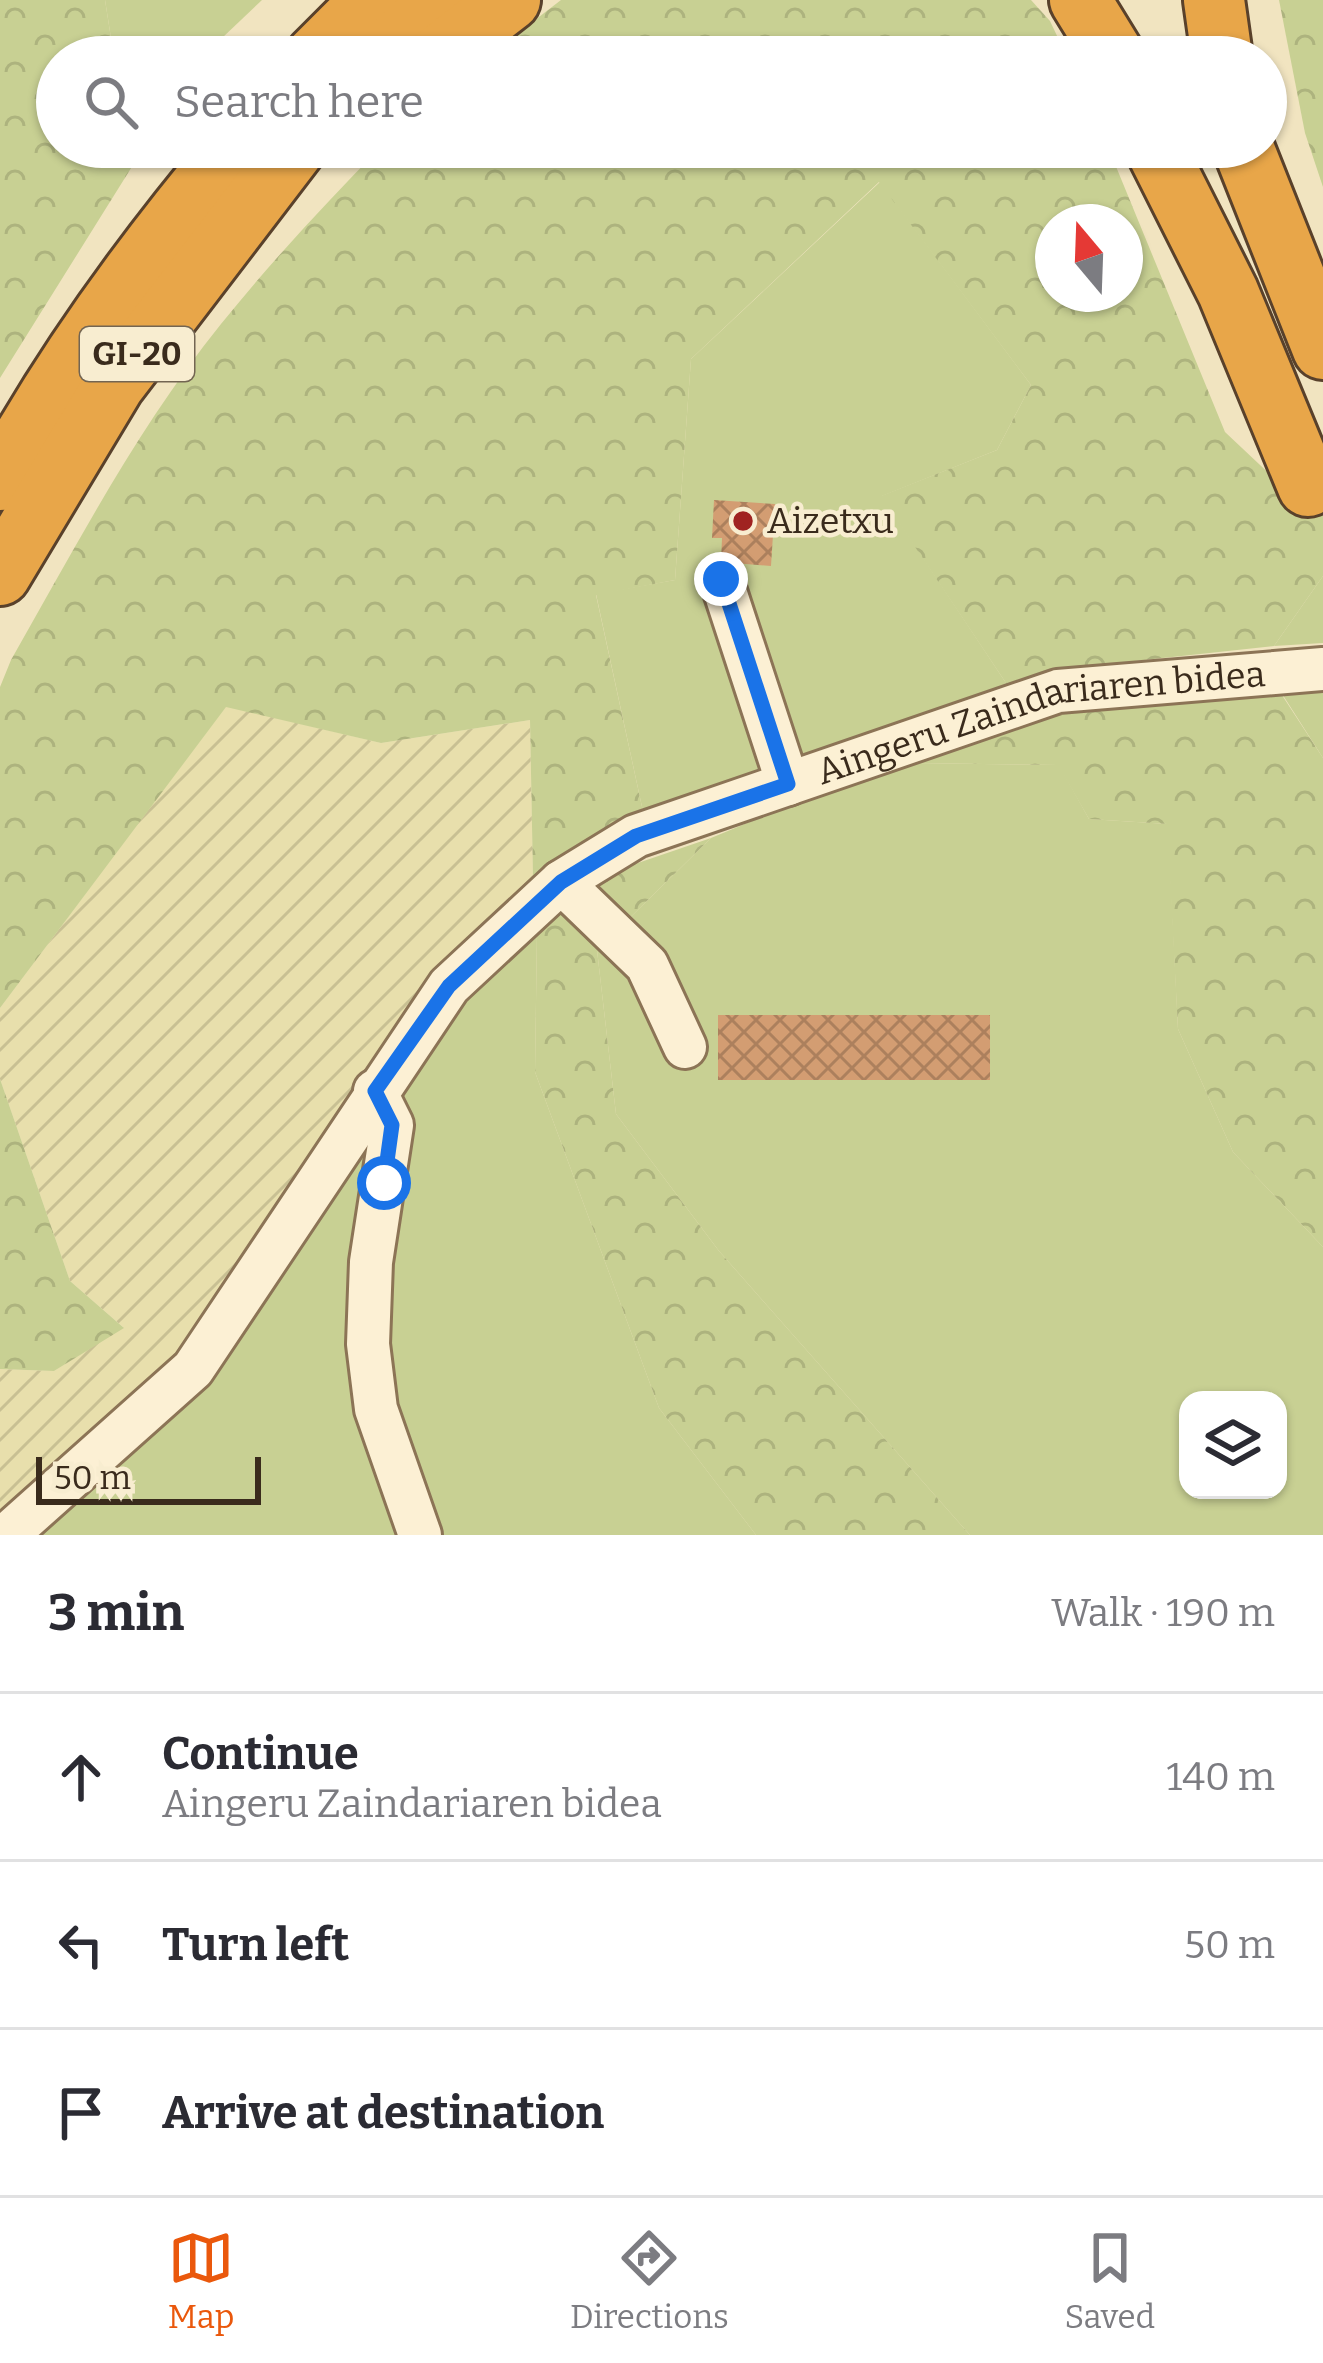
<!DOCTYPE html>
<html lang="en">
<head>
<meta charset="utf-8">
<style>
  body { margin:0; font-family:Bitter,serif; background:#f2f2f3; color:#2b2b33 }
  .controls { position:absolute; right:36px; bottom:36px; display:grid; overflow:hidden; border-radius:24px; box-shadow:0 3px 9px #0004 }
  .controls button { width:108px; height:108px; display:grid; place-items:center; padding:0; border:0; border-bottom:3px solid #e1e1e2; background:#fff; color:#2b2b33; font:60px sans-serif }
  .compass { position:absolute; left:1035px; top:204px; width:108px; height:108px; border-radius:50%; background:#fff; box-shadow:0 3px 9px #0004; rotate:341deg }
  .scale { position:absolute; left:36px; bottom:30px; width:225px; box-sizing:border-box; padding-left:12px; border:6px solid #3a2b1c; border-top:0; font-size:33px; line-height:42px; white-space:nowrap; color:#3a2b1c; -webkit-text-stroke:9px #f8edd0; paint-order:stroke }
  .stop { position:absolute; width:36px; height:36px; margin:-27px; border:9px solid #1a73e8; border-radius:50%; background:#fff }
  .stop.end { background:#1a73e8; border-color:#fff; box-shadow:0 3px 12px #0008 }
  .list { margin:0; padding:0; list-style:none }
  h2 { display:flex; justify-content:space-between; align-items:center; height:156px; margin:0; padding:0 48px; font-size:51px }
  h2 small { font-size:39px; font-weight:400; color:#7c7c81 }
  .list li { display:grid; grid-template-columns:78px 1fr auto; gap:36px; align-items:center; box-sizing:border-box; height:168px; padding:0 48px; border-top:3px solid #e1e1e2 }
  .list b { display:block; font-size:45px; white-space:nowrap }
  .list p { margin:0; font-size:39px; white-space:nowrap; color:#7c7c81 }
  .list em { font-size:39px; font-style:normal; color:#7c7c81 }
  .icon { flex:none; width:66px; height:66px; fill:none; stroke:currentColor; stroke-width:2; stroke-linecap:round; stroke-linejoin:round }
  .map { position:relative; flex:none; width:1323px; height:1535px; overflow:hidden }
  .search { position:absolute; background:#fff; box-shadow:0 3px 9px #0004; left:36px; right:36px; top:36px; height:132px; display:flex; align-items:center; gap:30px; box-sizing:border-box; padding:0 42px; border-radius:66px; color:#7c7c81; font-size:45px }
  .sheet { height:660px; background:#fff }
  nav { display:flex; justify-content:space-around; align-items:center; box-sizing:border-box; height:168px; border-top:3px solid #e1e1e2; background:#fff; font-size:33px; color:#7c7c81 }
  nav a { display:grid; justify-items:center; gap:6px }
  nav .on { color:#ea580c }
  .map>svg:first-child { display:block }
</style>
</head>
<body>
<div class="map">
<svg width="1323" height="1535" viewBox="0 0 1323 1535">
  <defs>
    <pattern id="farmland-furrows" width="10" height="10" patternUnits="userSpaceOnUse" patternTransform="scale(3)"><rect width="10" height="10" fill="#e8dfac"/><path d="M-1 1l2-2M0 10L10 0M9 11l2-2" fill="none" stroke="#c8c093"/></pattern>
    <pattern id="forest-crowns" width="20" height="18" patternUnits="userSpaceOnUse" patternTransform="scale(3)"><rect width="20" height="18" fill="#c8d093"/><path d="M2 6a3 3 0 1 1 6 0M12 15a3 3 0 1 1 6 0" fill="none" stroke="#adb37e"/></pattern>
    <pattern id="building-cross-hatch" width="8" height="8" patternUnits="userSpaceOnUse" patternTransform="scale(3)"><rect width="8" height="8" fill="#d39d72"/><path d="M0 0l8 8M0 8l8-8" fill="none" stroke="#ac805d"/></pattern>
  </defs>
  <rect width="100%" height="100%" fill="#f1e4c0"/>
  <path fill="url(#farmland-furrows)" d="M226,706L381,743L530,720L533,879L445,967L180,1363L0,1525V1369L54,1371L123,1327L70,1281L0,1079V1008Z"/>
  <g fill="#c8d093" fill-rule="evenodd">
    <path d="M105,0H262L202,57H114Z"/>
    <path d="M880,182L1031,385L997,450L882,496L1008,686L644,816L596,594L675,580L691,359Z"/>
    <path d="M1323,576V643L1274,646Z"/>
    <path d="M1323,685V758L1279,689Z"/>
    <path d="M913,763L1059,765L1089,819L1168,824L1178,1029L1233,1152L1323,1247V1535H970L719,1251L616,1114L597,950L711,838L803,800ZM1188,1400H1278V1490H1188Z"/>
    <path d="M537,932L535,1072L659,1408L756,1535H32L63,1510L451,1010Z"/>
  </g>
  <g fill="url(#forest-crowns)" fill-rule="evenodd">
    <path d="M0,0H105L114,57H57V147H130L133,165L0,378Z"/>
    <path d="M561,0H1031L1050,21L1067,57H487Z"/>
    <path d="M1279,0H1323V187L1305,133Z"/>
    <path d="M381,147H1108L1225,432L1296,499L1323,487V576L1274,646L1061,669L1008,686L881,496L997,450L1031,385L879,182L691,359L675,580L596,595L644,816L596,836L533,879L530,720L381,743L226,707L0,1008V687L11,660C76,546 138,427 221,324C271,262 325,204 381,147ZM1053,222H1125V294H1053Z"/>
    <path d="M1278,689L1323,758V1247L1233,1152L1178,1029L1167,824L1089,819L1058,765L913,763L1065,711Z"/>
    <path d="M711,838L597,950L616,1114L719,1251L970,1535H756L659,1408L535,1072L537,932L594,878Z"/>
    <path d="M0,1079L70,1281L124,1328L54,1371L0,1369Z"/>
  </g>
  <g fill="url(#building-cross-hatch)">
    <path d="M714,500L775,504L771,566L721,562L722,538H712Z"/>
    <rect x="718" y="1015" width="272" height="65"/>
  </g>
  <g fill="none" stroke-linecap="round" stroke-linejoin="round">
    <defs>
      <g id="minor">
        <path d="M721,579L788,784"/>
        <path d="M561,882L647,965L685,1047"/>
        <path d="M375,1091L392,1125L371,1262L368,1344L376,1409L420,1535"/>
        <path id="s1" d="M7,1535L193,1369L449,986L561,882L636,836L1058,691L1323,669"/>
      </g>
      <g id="highway">
        <path d="M1080,0L1115,57"/>
        <path d="M1214,0L1222,57"/>
        <path d="M315,57L372,0"/>
        <path d="M380,57L442,0"/>
        <path d="M437,57L510,0"/>
        <path d="M1155,147L1228,292L1308,486"/>
        <path d="M1243,147L1323,349"/>
        <path d="M0,480C65,361 146,250 233,147"/>
        <path d="M0,575L114,385L296,147"/>
      </g>
    </defs>
    <use href="#minor" stroke="#8c7456" stroke-width="48"/>
    <use href="#highway" stroke="#59412b" stroke-width="66"/>
    <use href="#minor" stroke="#fcf0d4" stroke-width="42"/>
    <use href="#highway" stroke="#e8a649" stroke-width="60"/>
  </g>
  <g fill="none" stroke-linecap="round" stroke-linejoin="round">
    <path stroke="#1a73e8" stroke-width="15" d="M384,1183L392,1125L375,1091L449,986L561,882L636,836L788,784L721,579"/>
  </g>
  <circle fill="#a02321" stroke="#f8edd0" stroke-width="4.5" cx="743" cy="521" r="12"/>
  <g text-anchor="middle" dominant-baseline="central" stroke-width="9" stroke-linejoin="round" paint-order="stroke">
    <rect fill="#f8edd0" stroke="#736552" stroke-width="3" x="80" y="327" width="114" height="54" rx="9"/>
    <g font-size="33" font-weight="bold" fill="#3a2b1c">
      <text x="137" y="354">GI-20</text>
    </g>
    <g font-size="36" fill="#3a2b1c" stroke="#f8edd0" text-anchor="start">
      <text x="767" y="521">Aizetxu</text>
    </g>
    <g font-size="36" fill="#3a2b1c" stroke="#f8edd0">
      <text stroke="none"><textPath href="#s1" startOffset="1374">Aingeru Zaindariaren bidea</textPath></text>
    </g>
  </g>
</svg>
<div class="controls">
<button><svg class="icon" aria-label="layers" viewBox="0 0 24 24"><path d="M12 4l9 5-9 5-9-5zM3 14l9 5 9-5"/></svg></button>
</div>
<svg class="compass" viewBox="-18 -18 36 36"><path d="M0-13l5 13h-10z" fill="#e53935"/><path d="M0 13l5-13h-10z" fill="#7c7c81"/></svg>
<div class="scale">50 m</div>
<div class="stop" style="left:384px;top:1183px"></div>
<div class="stop end" style="left:721px;top:579px"></div>
<div class="search"><svg class="icon" aria-label="search" viewBox="0 0 24 24"><circle cx="10" cy="10" r="6"/><path d="M15 15l6 6"/></svg>Search here</div>
</div>
<section class="sheet">
<h2>3 min<small>Walk · 190 m</small></h2>
<ul class="list">
<li><svg class="icon" aria-label="ahead" viewBox="0 0 24 24"><path d="M12 20V5M6 11l6-6 6 6"/></svg><div><b>Continue</b><p>Aingeru Zaindariaren bidea</p></div><em>140 m</em></li>
<li><svg class="icon" aria-label="left" viewBox="0 0 24 24"><path d="M17 20v-9H6M10 6l-5 5 5 5"/></svg><div><b>Turn left</b></div><em>50 m</em></li>
<li><svg class="icon" aria-label="arrive" viewBox="0 0 24 24"><path d="M6 21V4h12l-3 4 3 4H6"/></svg><div><b>Arrive at destination</b></div></li>
</ul>
</section>
<nav>
<a class="on"><svg class="icon" aria-label="map" viewBox="0 0 24 24"><path d="M3 6l6-2 6 2 6-2v14l-6 2-6-2-6 2zM9 4v14M15 6v14"/></svg>Map</a>
<a><svg class="icon" aria-label="directions" viewBox="0 0 24 24"><path d="M12 3l9 9-9 9-9-9zM9 14v-3h6M13 9l2 2-2 2"/></svg>Directions</a>
<a><svg class="icon" aria-label="saved" viewBox="0 0 24 24"><path d="M7 4h10v16l-5-4-5 4z"/></svg>Saved</a>
</nav>
</body>
</html>
